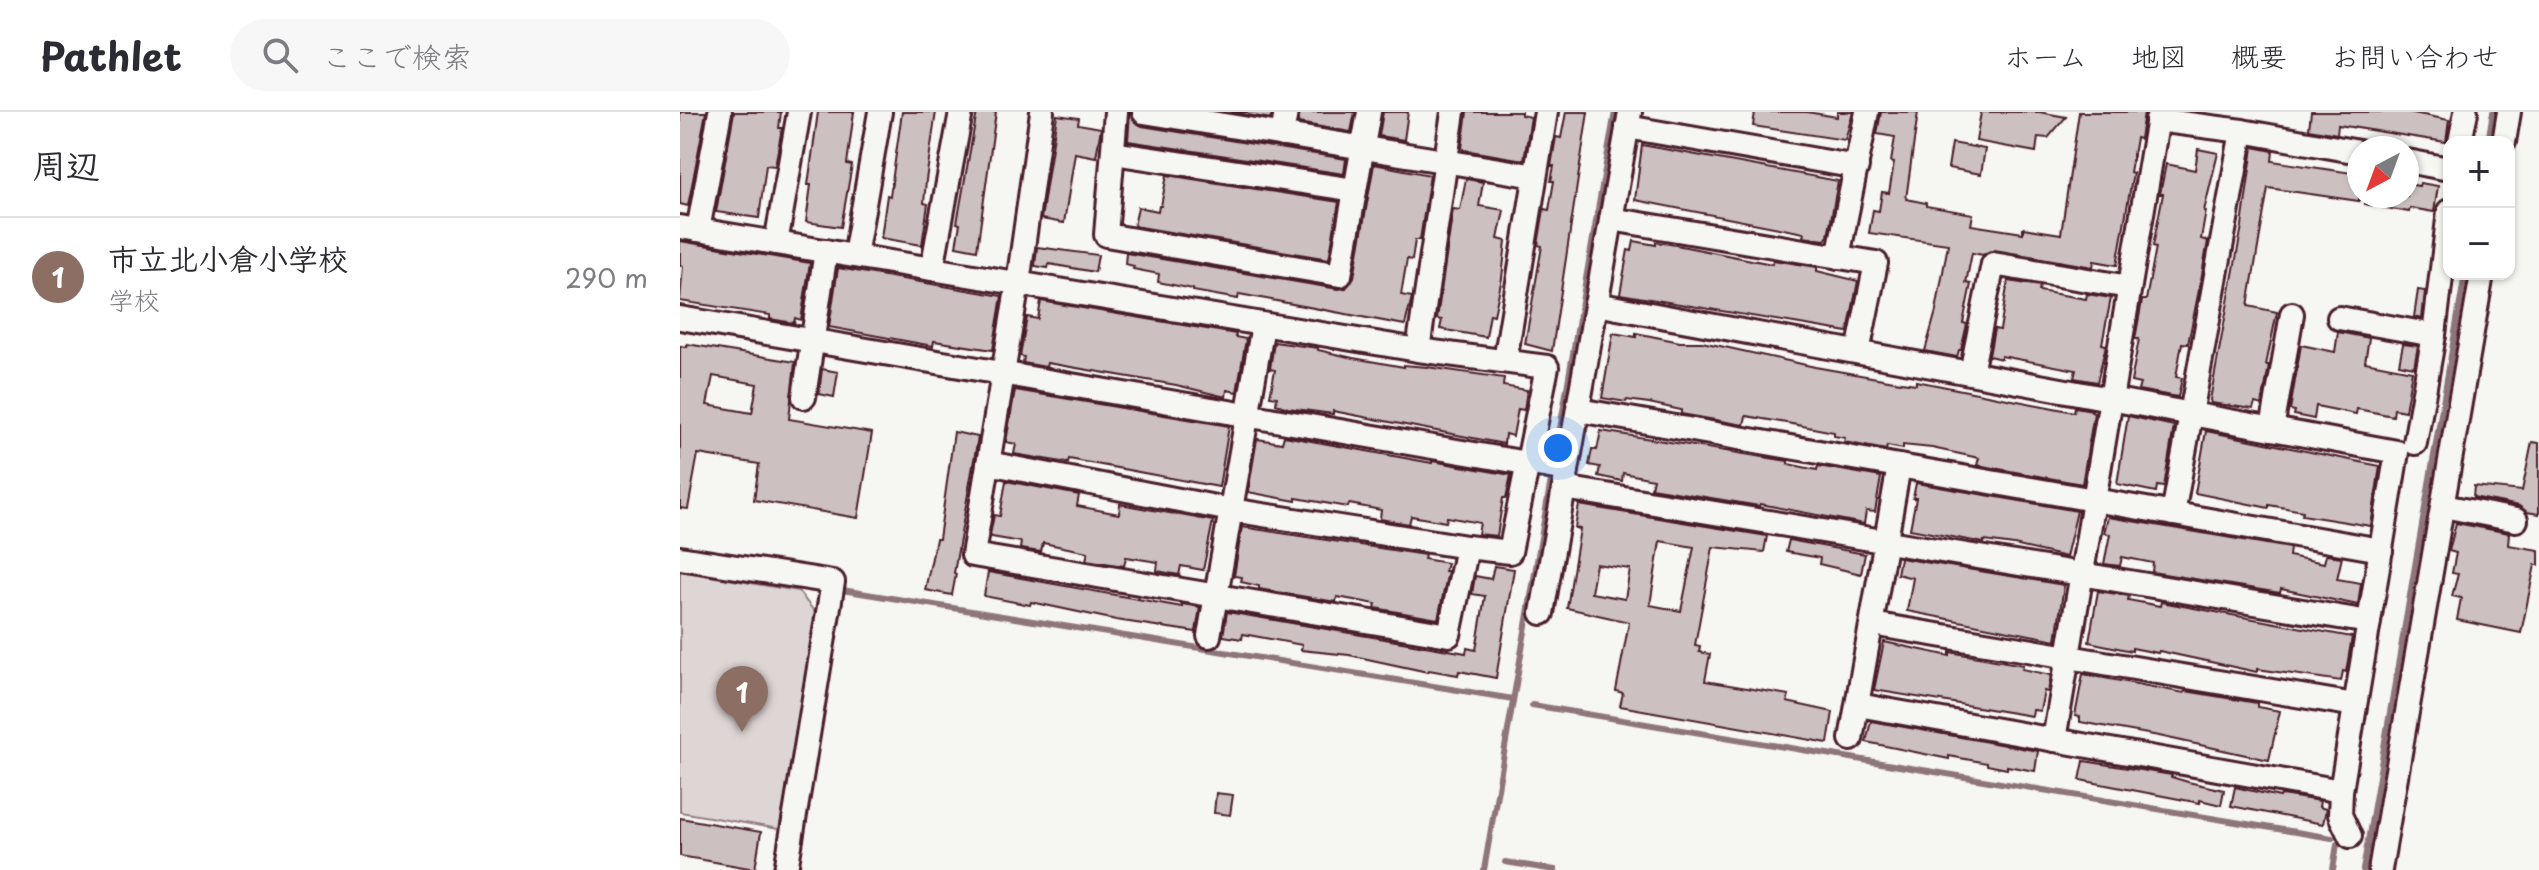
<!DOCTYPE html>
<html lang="ja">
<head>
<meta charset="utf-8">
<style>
  body { margin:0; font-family:"Playpen Sans","Klee One",sans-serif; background:#f7f7f7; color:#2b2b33 }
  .controls { position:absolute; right:24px; top:24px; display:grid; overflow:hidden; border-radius:16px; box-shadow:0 2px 6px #0004 }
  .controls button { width:72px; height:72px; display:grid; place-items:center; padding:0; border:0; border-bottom:2px solid #e1e1e2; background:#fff; color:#2b2b33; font:40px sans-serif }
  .compass { position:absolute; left:1667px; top:24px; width:72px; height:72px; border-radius:50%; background:#fff; box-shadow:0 2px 6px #0004; rotate:221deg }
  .you { position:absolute; left:878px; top:336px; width:28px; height:28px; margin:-20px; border:6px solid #fff; border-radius:50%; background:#1a73e8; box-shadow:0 0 0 12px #1a73e833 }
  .badge { display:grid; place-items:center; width:52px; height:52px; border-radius:50%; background:#7c3aed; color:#fff; font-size:26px; font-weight:700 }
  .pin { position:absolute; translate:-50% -66px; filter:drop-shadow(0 2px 4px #0008) }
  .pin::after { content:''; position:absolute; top:42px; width:28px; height:24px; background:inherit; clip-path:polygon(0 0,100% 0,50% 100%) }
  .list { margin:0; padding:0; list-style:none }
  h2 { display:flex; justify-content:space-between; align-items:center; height:104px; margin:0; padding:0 32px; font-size:34px }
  h2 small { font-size:26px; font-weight:400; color:#7c7c81 }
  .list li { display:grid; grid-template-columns:52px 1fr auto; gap:24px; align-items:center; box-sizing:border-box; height:120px; padding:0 32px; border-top:2px solid #e1e1e2 }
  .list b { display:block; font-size:30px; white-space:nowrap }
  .list p { margin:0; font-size:26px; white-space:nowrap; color:#7c7c81 }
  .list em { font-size:26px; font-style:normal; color:#7c7c81 }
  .icon { flex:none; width:44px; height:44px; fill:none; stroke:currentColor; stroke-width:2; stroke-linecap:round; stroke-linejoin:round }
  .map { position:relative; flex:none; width:1859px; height:758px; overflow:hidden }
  header { display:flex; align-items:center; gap:48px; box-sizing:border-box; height:112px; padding:0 40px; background:#fff; border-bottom:2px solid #e1e1e2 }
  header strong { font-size:38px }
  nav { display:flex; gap:44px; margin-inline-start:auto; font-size:28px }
  .search { width:560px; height:72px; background:#f7f7f7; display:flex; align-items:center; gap:20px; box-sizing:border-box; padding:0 28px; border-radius:44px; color:#7c7c81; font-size:30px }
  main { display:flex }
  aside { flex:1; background:#fff }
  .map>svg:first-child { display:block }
</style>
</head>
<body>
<header>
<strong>Pathlet</strong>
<div class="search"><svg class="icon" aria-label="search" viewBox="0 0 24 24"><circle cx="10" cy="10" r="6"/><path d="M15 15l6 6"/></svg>ここで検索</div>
<nav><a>ホーム</a><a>地図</a><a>概要</a><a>お問い合わせ</a></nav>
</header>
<main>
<aside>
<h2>周辺<small></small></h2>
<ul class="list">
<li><span class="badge" style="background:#8d6e63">1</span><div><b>市立北小倉小学校</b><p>学校</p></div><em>290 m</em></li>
</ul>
</aside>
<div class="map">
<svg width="1859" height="758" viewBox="0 0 1859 758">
  <rect width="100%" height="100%" fill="#f6f6f2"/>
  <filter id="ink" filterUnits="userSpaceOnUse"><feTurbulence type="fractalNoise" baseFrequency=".0125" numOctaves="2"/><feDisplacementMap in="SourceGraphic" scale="16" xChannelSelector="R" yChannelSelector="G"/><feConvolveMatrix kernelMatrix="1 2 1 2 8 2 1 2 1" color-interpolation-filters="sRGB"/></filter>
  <g filter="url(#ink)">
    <path fill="#ddd6d5" stroke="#947a80" stroke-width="2" d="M0,459L118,479L141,508L99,717L0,700Z"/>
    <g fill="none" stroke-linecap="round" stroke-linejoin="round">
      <g stroke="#8e747a" stroke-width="6">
        <path d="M1808,30L1813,0"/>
        <path d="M874,351L935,0"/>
        <path d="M161,484L162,478L833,587"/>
        <path d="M852,593L1652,726"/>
        <path d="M825,750L875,758"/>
        <path d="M804,758L872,362"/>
        <path d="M1653,758L1657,732"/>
        <path d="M1683,758L1785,162"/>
      </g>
    </g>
    <g fill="#ccc1c0" stroke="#4a1f2b" stroke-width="2" fill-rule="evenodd">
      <path d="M0,0H26L8,94L0,92Z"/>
      <path d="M54,0H101L99,16H102L95,54L86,53L79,106L36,100Z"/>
      <path d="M138,0H174L167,52L172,53L161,115L126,110L131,73H128Z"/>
      <path d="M222,0H256L246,68L244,91L248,92L242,133L201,126L207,83L210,84Z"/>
      <path d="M297,0H316L297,138L276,134L280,112L277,111Z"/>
      <path d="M450,0L455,10L462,14L666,47L664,62L448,29Z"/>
      <path d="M551,0H592L591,7Z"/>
      <path d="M620,0H675L671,20L618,11Z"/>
      <path d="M703,0H728L724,28L699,24Z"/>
      <path d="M787,0H841V3L851,5L844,48L784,38L782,36Z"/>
      <path d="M886,0H908L872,239L845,232L862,134L858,133L864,97L869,98L874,69H871L874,54H871L876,25L881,26Z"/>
      <path d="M1075,0H1127L1157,5V0H1173L1165,28L1073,14Z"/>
      <path d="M1201,0H1238L1226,87L1246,91V94L1293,102L1291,113L1343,121V116L1381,122L1399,0H1464L1460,27L1456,26L1450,60L1453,61L1437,153L1414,149L1413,155L1315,138L1303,143L1292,141L1286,171L1291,172L1283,211L1287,212L1281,238H1279L1277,245L1245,239L1256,199L1268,132L1189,121L1193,98L1199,99L1202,80L1209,81L1214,51L1211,50L1215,25L1197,22Z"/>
      <path d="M1301,0H1359L1386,5L1368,26L1358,25L1356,40L1296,29Z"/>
      <path d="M1631,0H1728L1769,8L1766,30L1658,13L1657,22L1629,17Z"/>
      <path d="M377,3L399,6L398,12L421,16L416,45L395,41L384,111L361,107Z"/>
      <path d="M1272,31L1305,37L1301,62L1268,56Z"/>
      <path d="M962,33L1158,69L1148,124L1145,128L1123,125L1124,121L955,88Z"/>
      <path d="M1573,35L1593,39L1592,49L1679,62V89L1588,76L1568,194L1597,200L1586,253H1589L1582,293L1575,291L1573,297L1531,291L1530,288L1562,114Z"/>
      <path d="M1518,37L1538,41L1524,99H1526L1521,127L1528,129L1521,168L1508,232L1502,231L1496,265L1502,266L1498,285L1458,278L1460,272L1451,270L1459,227H1455L1460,200L1462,188H1466L1476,135L1473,134L1483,82H1480L1486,52L1515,58Z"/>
      <path d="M694,52L750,63L740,128H735L732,148L727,147L721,183L732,185L725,213L559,182L558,187L513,179V177L478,170L479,162L453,157L454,154L445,152L446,141L658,177L666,176L674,165Z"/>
      <path d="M487,63L659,90L649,147L454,114L458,95L478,99L479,94H481Z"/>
      <path d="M786,67L803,70L799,94L824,98L818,127L826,129L822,166L814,203L810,202L806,225L760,217L762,208L757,207L773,97L780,98Z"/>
      <path d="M1740,71L1758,74L1754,100L1730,96L1729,100L1684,92L1685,84H1727V72L1739,74Z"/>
      <path d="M0,129L130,151L121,208L115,206L114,211L90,207V203L0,189L3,154L0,153Z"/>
      <path d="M954,129L976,133V130L996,133L1092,152L1093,148L1137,155V159L1178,169L1168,220L940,182L948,138L952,139Z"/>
      <path d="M357,135L418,143L415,160L369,152L368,156L355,154Z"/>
      <path d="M158,156L322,184L313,238L254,229L253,234L149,215Z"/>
      <path d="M1328,169L1360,174L1359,179L1406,187L1407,182L1431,186L1422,232L1426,233L1417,270L1394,266L1396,258L1321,244V247L1309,244L1314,217L1320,218Z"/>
      <path d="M1738,178L1745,179L1742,207L1734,205Z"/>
      <path d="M361,189L556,222L555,225L566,227L557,280L547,278L546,285L496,273L367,251L366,255L343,251L344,245L340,244L347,205L358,207Z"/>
      <path d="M1658,220L1689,226L1685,250L1732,259L1725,299L1714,297L1713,304L1677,297L1676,302L1636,294L1634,307L1614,303L1615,299L1610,298L1621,233L1655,240Z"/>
      <path d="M933,221L956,225V221L1000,230H1022L1135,255L1214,269L1236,272V269L1394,300L1395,295L1412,298L1411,300L1414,301L1402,372L1297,353L1299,346L1252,336L1223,333V337L1207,334L1206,338L1164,330L1165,326L1154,324V320L1112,312L1066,304L1064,313L1001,302V298L969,291L947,288L946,290L922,286Z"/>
      <path d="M594,230L638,236V238L673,246L724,255V253L747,255L824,266L823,274L847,278L844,298L838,297L833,324L825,322L824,332L653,299V302L608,296L596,292L597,285L590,284L595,258L590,257Z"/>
      <path d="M7,232L115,250L109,307L192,321L178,406L74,388L79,352L18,342L8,397L0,396V234L7,235ZM33,264L77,272L72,301L27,293Z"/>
      <path d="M1723,232L1738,234L1734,255L1719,252Z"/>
      <path d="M142,257L158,260L154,285L139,282Z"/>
      <path d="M335,278L549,314L539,375L389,347L388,351L334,342L336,332L326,330Z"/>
      <path d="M1448,304L1494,314L1484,375L1477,374L1476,380L1437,372Z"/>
      <path d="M921,319L1108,349V352L1137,358L1138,354L1201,365L1195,400L1186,399L1184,412L1080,392L1079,394L971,376L973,367L943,361L942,369L918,364L920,355L909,353L912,337L917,338Z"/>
      <path d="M1526,319L1700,354L1691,414L1622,403L1623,399L1589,393V396L1515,381Z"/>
      <path d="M274,320L298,325L274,461L276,462L272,483L245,478L256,427H259Z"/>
      <path d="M604,324L752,351V349L831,363L826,386H823L817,424L798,422L800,411L767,405L766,410L731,404L729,412L700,407L701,398L669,392L668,395L616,386V389L568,380L577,327L602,331Z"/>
      <path d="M1852,330L1859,331V402L1847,400L1839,394L1793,385L1794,374L1842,379Z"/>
      <path d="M326,369L399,383L397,394L439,402L440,392L533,409L523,458L501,454L499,463L477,459L478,450L446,445L444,454L406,448L408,440L363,431L361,440L340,437L341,430L312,425L310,423L314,403L320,404Z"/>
      <path d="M1236,371L1397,399L1386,445L1334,433L1304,429V431L1230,417L1236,386H1233Z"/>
      <path d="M899,393L1087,424L1084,440L1033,435L1015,533L1020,534L1019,540L1030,542L1025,569L1109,583L1107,590L1153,600L1148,631L940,594L943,581L936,579L949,510L887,496L900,417L895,416ZM980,429L1014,435L1001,499L970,493ZM916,452L950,457L945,487L911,481Z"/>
      <path d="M1428,405L1610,436L1609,444L1644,451L1646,443L1662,445L1657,467L1681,471L1678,493L1601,477L1600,481L1472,460L1473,451L1442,445L1440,454L1424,452L1430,422L1424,421Z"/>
      <path d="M1776,411L1829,421L1828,433L1859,438V453H1855L1841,521L1777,508L1781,486L1772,484L1778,462L1772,461L1776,441L1769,439Z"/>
      <path d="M562,415L745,443L744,447L767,451L765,459H768L758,507L695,496L696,492L657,485L656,490L579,477V474L561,470L562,465L554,464Z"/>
      <path d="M1109,428L1185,442L1181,462L1139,452L1140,446L1106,440Z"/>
      <path d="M1220,446L1384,473L1376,528L1227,499L1233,466L1217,462Z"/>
      <path d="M814,454L834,457L816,566L779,559L778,563L749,558L748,560L669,543L621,538L622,533L563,522L562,527L543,524L547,500L786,541L787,536L796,538L805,484L792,482L795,464L811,467Z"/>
      <path d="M308,460L502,495V492L520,495L516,520L436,508L351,490L350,493L304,484Z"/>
      <path d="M1418,479L1449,484L1448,488L1480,494L1481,490L1672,525L1666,560L1663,559L1661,569L1577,557V560L1479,539L1478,541L1452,536V539L1409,530Z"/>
      <path d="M1204,530L1270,544V540L1343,553L1342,557L1371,563L1368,580L1364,579L1360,599L1353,598L1352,604L1194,578Z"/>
      <path d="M1403,562L1504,581L1505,579L1577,591V595L1600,599L1589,648L1479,624L1400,610V605L1395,604Z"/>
      <path d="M1191,609L1358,639L1355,659L1327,654V657L1307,653V651L1269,644V647L1186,630Z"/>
      <path d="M1404,649L1492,663L1491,665L1508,670L1544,678L1541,693L1520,688V691L1400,668Z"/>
      <path d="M1555,675L1600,685L1601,683L1640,689L1639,695L1646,697L1643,712L1551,694Z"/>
      <path d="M536,681L553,683L550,703L534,701Z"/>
      <path d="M0,706L81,720L75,757L0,744Z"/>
    </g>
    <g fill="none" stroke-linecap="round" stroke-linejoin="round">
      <defs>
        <g id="minor">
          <path d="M362,0L338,171L293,443L769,523L787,435L830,440L867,255L738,238L773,0"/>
          <path d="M436,0L426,123L660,163L689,0"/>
          <path d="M464,0L855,64"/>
          <path d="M1477,8L1562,19L1679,40"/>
          <path d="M947,15L1177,55"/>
          <path d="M602,23L606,0"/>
          <path d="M1780,30L1786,0"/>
          <path d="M1824,30L1829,0"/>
          <path d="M433,41L675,78"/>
          <path d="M1727,49L1769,57"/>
          <path d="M931,107L1196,151L1178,240"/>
          <path d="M0,115L738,238"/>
          <path d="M18,118L40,0"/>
          <path d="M96,131L119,0"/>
          <path d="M175,144L200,0"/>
          <path d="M1158,145L1187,0"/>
          <path d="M252,157L281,0"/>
          <path d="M916,192L1717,340L1661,679L1660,703L1670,724"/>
          <path d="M0,206L887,358"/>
          <path d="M1659,206L1754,223"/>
          <path d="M825,249L866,0"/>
          <path d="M1291,261L1313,152L1449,175"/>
          <path d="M124,285L146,139"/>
          <path d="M898,298L1701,438"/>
          <path d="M1592,317L1612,202"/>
          <path d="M1735,331L1754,223L1769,99"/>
          <path d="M308,351L551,398L787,435"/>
          <path d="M884,376L1689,510"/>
          <path d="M1763,394L1836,408"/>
          <path d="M1493,402L1562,19"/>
          <path d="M0,446L153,470L106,758"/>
          <path d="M862,501L950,0"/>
          <path d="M1192,512L1675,593"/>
          <path d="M529,524L583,213"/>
          <path d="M1178,593L1661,679"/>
          <path d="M1171,627L1219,354"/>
          <path d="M1374,628L1479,0"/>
          <path d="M1700,758L1802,162"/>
        </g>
      </defs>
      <use href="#minor" stroke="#4a1f2b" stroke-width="28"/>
      <use href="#minor" stroke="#f6f6f2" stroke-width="22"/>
    </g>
  </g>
</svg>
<div class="controls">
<button>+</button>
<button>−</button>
</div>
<svg class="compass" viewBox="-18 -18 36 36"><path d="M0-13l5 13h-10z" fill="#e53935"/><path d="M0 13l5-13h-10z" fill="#7c7c81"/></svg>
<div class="you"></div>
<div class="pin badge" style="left:62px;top:620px;background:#8d6e63">1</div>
</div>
</main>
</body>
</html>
